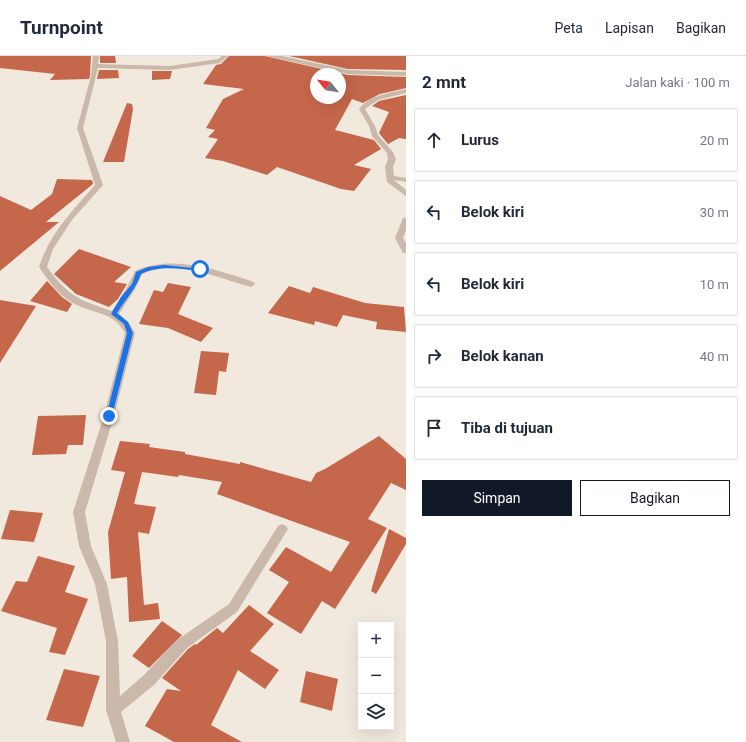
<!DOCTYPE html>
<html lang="id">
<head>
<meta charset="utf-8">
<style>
  body { margin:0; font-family:Roboto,sans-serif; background:#f6f6f7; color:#1f2937 }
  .controls { position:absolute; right:12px; bottom:12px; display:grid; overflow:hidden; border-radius:0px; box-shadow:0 4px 16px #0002 }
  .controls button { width:36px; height:36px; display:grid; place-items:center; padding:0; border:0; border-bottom:1px solid #e0e1e3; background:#fff; color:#1f2937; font:20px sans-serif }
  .compass { position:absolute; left:310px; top:12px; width:36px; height:36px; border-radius:50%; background:#fff; box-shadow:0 4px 16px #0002; rotate:300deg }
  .stop { position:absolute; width:12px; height:12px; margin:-9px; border:3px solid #1a73e8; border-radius:50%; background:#fff }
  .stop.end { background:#1a73e8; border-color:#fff; box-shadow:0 1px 4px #0008 }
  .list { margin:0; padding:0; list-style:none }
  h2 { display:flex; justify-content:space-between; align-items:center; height:52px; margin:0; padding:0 16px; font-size:17px }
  h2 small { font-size:13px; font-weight:400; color:#747a83 }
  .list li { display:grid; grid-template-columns:26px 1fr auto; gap:12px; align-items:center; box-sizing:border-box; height:64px; margin:0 8px 8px; padding:0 8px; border:1px solid #e0e1e3; border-radius:0px }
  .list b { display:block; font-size:15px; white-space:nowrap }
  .list em { font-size:13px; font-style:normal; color:#747a83 }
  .actions { display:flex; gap:8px; padding:12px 16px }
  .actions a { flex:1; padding:9px 0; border:1px solid #111827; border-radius:0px; text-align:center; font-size:14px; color:#111827 }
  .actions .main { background:#111827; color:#fff }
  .icon { flex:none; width:22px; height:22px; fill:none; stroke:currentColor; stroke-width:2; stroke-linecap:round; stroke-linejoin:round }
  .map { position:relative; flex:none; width:406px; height:686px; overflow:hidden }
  header { display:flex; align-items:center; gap:24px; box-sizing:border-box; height:56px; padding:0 20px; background:#fff; border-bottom:1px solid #e0e1e3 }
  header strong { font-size:19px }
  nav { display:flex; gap:22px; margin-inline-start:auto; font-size:14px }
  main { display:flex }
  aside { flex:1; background:#fff }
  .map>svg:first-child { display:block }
</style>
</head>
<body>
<header>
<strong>Turnpoint</strong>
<nav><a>Peta</a><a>Lapisan</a><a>Bagikan</a></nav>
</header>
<main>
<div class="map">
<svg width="406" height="686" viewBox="0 0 406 686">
  <rect width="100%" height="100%" fill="#f2e9de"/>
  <g fill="#c4674a" fill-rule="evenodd">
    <path d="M0,0H91L90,20L89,23L50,24L55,18L0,12Z"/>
    <path d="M100,0H115L116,7H100Z"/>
    <path d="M229,0H265L348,19L406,21V32L380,38L363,47L352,43L335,74L374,84L381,93L354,109L371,113L354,135L341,133L277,111L267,119L223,105L205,102L218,83L208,81L215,74L206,72L223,43L244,33L203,28L216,9L221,8ZM316,18H340V42H316Z"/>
    <path d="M289,0H406V14L348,13Z"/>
    <path d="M99,14H118L119,22L97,23Z"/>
    <path d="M152,15H172L170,23L152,24Z"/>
    <path d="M406,39V83L399,82L388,88L379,77L389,56L372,50L379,45Z"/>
    <path d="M127,47L132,48L133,53L124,106H103Z"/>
    <path d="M57,123L92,124L93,128L46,166H59L0,215V140L31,154L52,138Z"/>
    <path d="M79,193L131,211L114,226L127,228L118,243L109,251L76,238L54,218Z"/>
    <path d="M47,225L62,241L72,248L67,256L30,245Z"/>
    <path d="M168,227L191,231L178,258L213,272L201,286L168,272L139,268L154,234L163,236Z"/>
    <path d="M289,230L310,237L313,231L365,247L404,251L406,276L376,273L377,266L343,259L337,271L315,265L314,269L268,257Z"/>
    <path d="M0,244L36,250L0,307Z"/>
    <path d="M201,295L229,297L226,316L219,315L216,339L194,337Z"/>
    <path d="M86,359L83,389H68L66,398L32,399L38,360Z"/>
    <path d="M379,380L406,403V434L391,427L368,463L387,472L335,553L322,545L301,578L267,557L289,526L269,514L286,491L331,516L350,486L217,438L222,426L179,419L178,421L142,416L134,448L156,451L149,478L138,476L144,549L158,547L160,563L129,566L127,521L111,523L108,476L125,416L111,414L120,385L150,388L149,391L185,396V398L240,408V406L311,426L316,417L325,413Z"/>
    <path d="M10,454L43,457L34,486L1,483Z"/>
    <path d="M389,473L406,482V488L376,538L371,535Z"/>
    <path d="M38,500L75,510L65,536L88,543L65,599L49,596L57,572L1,555L16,525L27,526Z"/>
    <path d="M249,549L274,568L250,595L279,614L265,633L238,614L211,669L242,686H174L145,670L167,633L181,635L162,622L188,593L195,588L196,589L217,572L223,577Z"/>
    <path d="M162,565L182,579L149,612L132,600Z"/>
    <path d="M64,613L100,620L83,671L46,664Z"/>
    <path d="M306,615L338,623L332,655L300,646Z"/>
  </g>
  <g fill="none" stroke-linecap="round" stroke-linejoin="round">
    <g fill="#cab9aa" fill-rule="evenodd">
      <path d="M93,0H99L98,8L170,10L218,3L222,0H228L220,7L170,14L98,12L83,72L103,129L72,164L53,193L47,211C68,240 79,244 112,255L126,233L135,215C173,198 217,214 254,226L255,228L251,231C216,222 177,202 142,218L135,233L119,258L129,267L135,277L114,360L85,456L91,490L107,528L118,585L120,640L144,619L177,584L229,548L278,470L282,468L286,470L288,473L237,556L187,592L154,629L121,656L130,686H116L106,654V585L95,528L79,490L73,456L104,360L125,277C114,255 92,258 73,247C58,239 48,224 39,211C50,177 72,155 95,129L77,72L91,20Z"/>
      <path d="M266,0H282L348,14L406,16V20L348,18Z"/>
      <path d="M406,33V37L378,44L365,53L375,70L378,79L393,96L396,103L393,111L394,120L406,122V126L394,124L406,134V140L387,126L385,111L388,103L387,97L372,80L369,70L359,53C370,39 390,37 406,33Z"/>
      <path d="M403,162H406V174L403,182L406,187V197H403L395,182Z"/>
    </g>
  </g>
  <path fill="#1a73e8" d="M164,209L203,213L200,215C180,213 159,209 141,218C136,233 125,244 117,257L128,266L133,277L112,360L106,361L127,277L124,268L111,258L121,241L132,228L136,216L148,211Z"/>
</svg>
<div class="controls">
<button>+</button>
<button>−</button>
<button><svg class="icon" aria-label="layers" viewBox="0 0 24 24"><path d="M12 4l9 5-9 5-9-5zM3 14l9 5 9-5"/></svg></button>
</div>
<svg class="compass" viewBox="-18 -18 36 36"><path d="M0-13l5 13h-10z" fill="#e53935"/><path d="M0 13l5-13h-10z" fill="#747a83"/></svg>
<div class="stop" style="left:200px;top:213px"></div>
<div class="stop end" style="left:109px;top:360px"></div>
</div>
<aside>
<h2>2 mnt<small>Jalan kaki · 100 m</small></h2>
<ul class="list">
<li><svg class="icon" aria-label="ahead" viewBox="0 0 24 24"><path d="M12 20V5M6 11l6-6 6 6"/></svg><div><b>Lurus</b></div><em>20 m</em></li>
<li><svg class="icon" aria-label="left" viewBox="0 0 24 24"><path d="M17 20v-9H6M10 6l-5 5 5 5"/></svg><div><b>Belok kiri</b></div><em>30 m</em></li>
<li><svg class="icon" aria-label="left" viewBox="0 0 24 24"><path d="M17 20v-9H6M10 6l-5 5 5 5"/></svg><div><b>Belok kiri</b></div><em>10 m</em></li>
<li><svg class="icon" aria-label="right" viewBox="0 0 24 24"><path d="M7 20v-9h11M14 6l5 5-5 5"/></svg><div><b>Belok kanan</b></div><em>40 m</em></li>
<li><svg class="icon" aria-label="arrive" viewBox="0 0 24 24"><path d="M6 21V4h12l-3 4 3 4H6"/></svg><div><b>Tiba di tujuan</b></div></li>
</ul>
<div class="actions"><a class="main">Simpan</a><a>Bagikan</a></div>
</aside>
</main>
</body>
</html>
